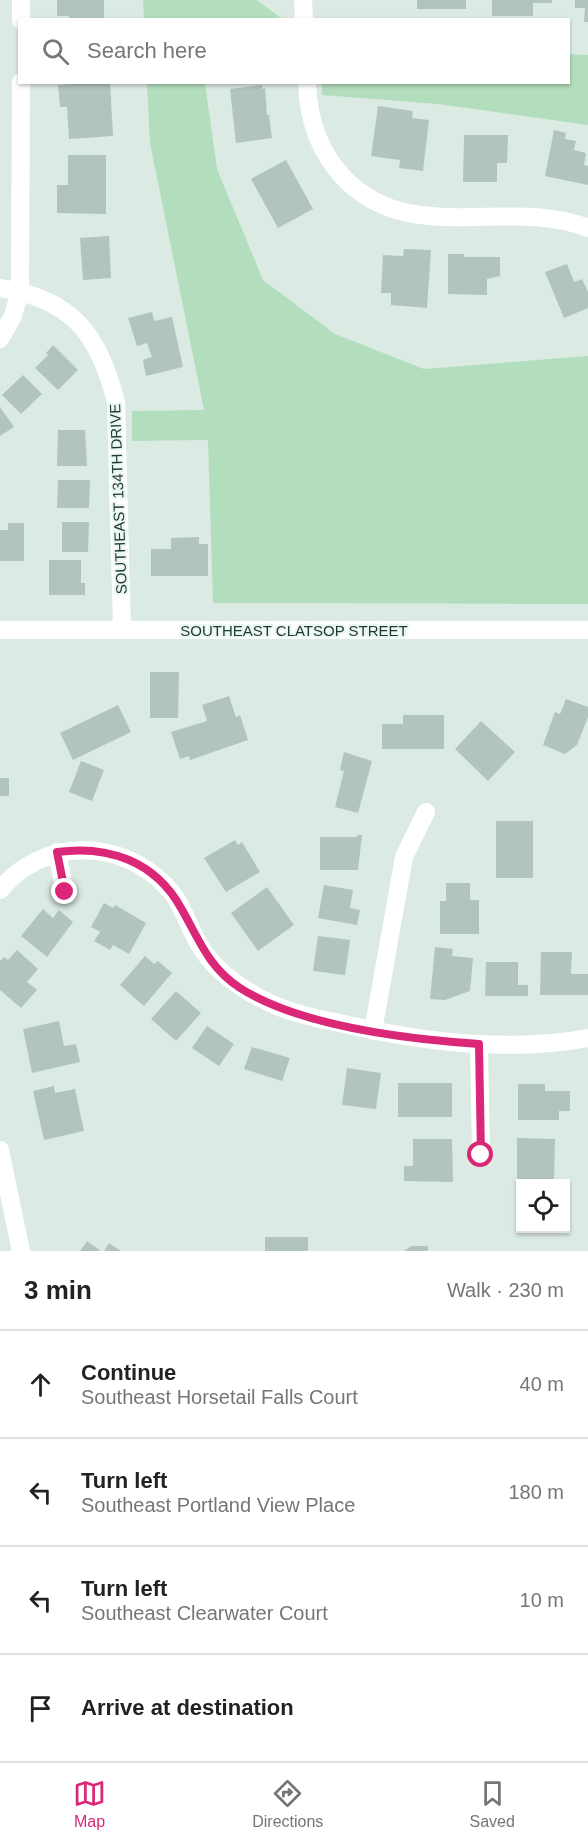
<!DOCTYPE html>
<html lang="en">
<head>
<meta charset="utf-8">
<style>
  body { margin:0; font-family:Arial,sans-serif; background:#f2f2f2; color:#222 }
  .controls { position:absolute; right:18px; bottom:18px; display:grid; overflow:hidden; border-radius:0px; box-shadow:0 2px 4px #0004 }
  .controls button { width:54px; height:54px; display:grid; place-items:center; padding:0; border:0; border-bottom:2px solid #e0e0e0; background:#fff; color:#222; font:30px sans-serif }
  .stop { position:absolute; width:18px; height:18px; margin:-14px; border:4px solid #db2777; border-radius:50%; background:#fff }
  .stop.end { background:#db2777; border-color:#fff; box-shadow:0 2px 6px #0008 }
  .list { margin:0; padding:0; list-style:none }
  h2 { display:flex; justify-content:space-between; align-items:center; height:78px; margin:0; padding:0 24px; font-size:26px }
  h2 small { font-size:20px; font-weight:400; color:#767676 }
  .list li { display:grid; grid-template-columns:39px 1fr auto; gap:18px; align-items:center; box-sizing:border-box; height:108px; padding:0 24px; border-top:2px solid #e0e0e0 }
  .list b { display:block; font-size:22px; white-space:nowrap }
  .list p { margin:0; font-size:20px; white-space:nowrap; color:#767676 }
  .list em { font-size:20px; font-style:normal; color:#767676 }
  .icon { flex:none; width:33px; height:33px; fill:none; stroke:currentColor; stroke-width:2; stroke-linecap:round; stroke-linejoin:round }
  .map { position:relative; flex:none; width:588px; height:1251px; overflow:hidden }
  .search { position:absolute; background:#fff; box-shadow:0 2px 4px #0004; left:18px; right:18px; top:18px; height:66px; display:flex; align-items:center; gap:15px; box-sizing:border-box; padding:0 21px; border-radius:0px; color:#767676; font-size:22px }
  .sheet { height:510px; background:#fff }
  nav { display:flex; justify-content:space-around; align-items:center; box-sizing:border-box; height:84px; border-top:2px solid #e0e0e0; background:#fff; font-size:16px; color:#767676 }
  nav a { display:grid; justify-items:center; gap:3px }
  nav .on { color:#db2777 }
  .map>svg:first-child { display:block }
</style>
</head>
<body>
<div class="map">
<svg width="588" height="1251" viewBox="0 0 588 1251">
  <rect width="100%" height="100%" fill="#dceae4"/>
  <g fill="#b3debd">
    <path d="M143,0H257L282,19H144Z"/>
    <path d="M569,54L588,55V125L438,104L322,95V83L568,82Z"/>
    <path d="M147,83H205L217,169L263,280L335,334L424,369L588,356V604L213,603L208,440L132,441V411L204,410L150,143Z"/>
  </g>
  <g fill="#b2c5bc">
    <path d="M57,0H104V20H69V16H57Z"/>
    <rect x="417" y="0" width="49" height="9"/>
    <path d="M492,0H552V3H533V16H492Z"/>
    <path d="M575,0H588V22H584L585,8H575Z"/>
    <path d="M93,82H110L113,136L69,139L67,107H60L58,85Z"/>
    <path d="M262,85V89L265,88L267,115H269L272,138L236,143L230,89Z"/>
    <path d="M378,106L413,111L412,118L429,120L423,171L399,168L400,160L371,156Z"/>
    <path d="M554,130L566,133L565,139L576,141L574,150L586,153L584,165L588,166V185L545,176Z"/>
    <path d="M464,135H508L507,163H497V182H463Z"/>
    <path d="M68,155H106V214L57,213V185H68Z"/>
    <path d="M286,160L313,209L278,228L251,179Z"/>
    <path d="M109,236L111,278L83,280L80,238Z"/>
    <path d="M404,249L431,250L427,308L391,305V293H381L383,255L403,256Z"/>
    <path d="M448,254H464V257H500V276L487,279V295L448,294Z"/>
    <path d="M567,264L574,282L582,279L588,292V308L564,318L545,272Z"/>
    <path d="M152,312L154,321L172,317L183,367L146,376L143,360L152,357L147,343L137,346L128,318Z"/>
    <path d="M53,345L78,370L58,390L35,368L48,355L46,353Z"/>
    <path d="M23,375L42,394L21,414L2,395Z"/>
    <path d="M0,407L14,427L0,436Z"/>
    <path d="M58,430H85L87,466H57Z"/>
    <path d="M58,480H90L89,508H57Z"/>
    <path d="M62,522H89L88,552H62Z"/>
    <path d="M8,523H24V561H0V530H8Z"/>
    <path d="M199,537V544H208V576H151V549H171V538Z"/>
    <path d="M49,560H81V583H85V595H49Z"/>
    <path d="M150,672H179L178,718H150Z"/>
    <path d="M229,696L236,717L240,715L248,740L190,760L189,756L180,759L171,732L207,721L202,705Z"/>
    <path d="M566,699L588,707V717L577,745L565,754L543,745L555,712L560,714Z"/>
    <path d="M118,705L131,732L73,760L60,733Z"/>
    <path d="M403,715H444V749H382V724H403Z"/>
    <path d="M481,721L515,752L488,781L455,749Z"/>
    <path d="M344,752L372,761L358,813L335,807L344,771L340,770Z"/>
    <path d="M81,761L104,770L92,801L69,792Z"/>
    <rect x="0" y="778" width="9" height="18"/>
    <rect x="496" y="821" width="37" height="57"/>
    <path d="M357,835H362L358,870H320V837H357Z"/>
    <path d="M235,840L238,845L242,842L260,872L226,892L204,858Z"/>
    <path d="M446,883H470V900H479V934H440V901H446Z"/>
    <path d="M324,885L353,890L350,908L360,910L357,925L318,918Z"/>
    <path d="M267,887L294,925L258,951L231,913Z"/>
    <path d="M104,903L113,908L115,905L146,923L129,954L113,945L110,950L94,941L100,932L91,927Z"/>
    <path d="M43,909L53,918L59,910L73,922L47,957L21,936Z"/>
    <path d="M318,936L350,940L345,975L313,971Z"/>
    <path d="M435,947L453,949L452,956L473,958L470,991L445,1000L430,999Z"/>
    <path d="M17,950L38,969L27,982L37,990L21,1008L0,990V961L4,957L8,960Z"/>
    <path d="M541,952H572L571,974H588V995H540Z"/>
    <path d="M145,956L154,964L158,961L172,973L144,1006L120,985Z"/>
    <path d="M486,962H518V985H528V996H485Z"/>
    <path d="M176,991L201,1013L176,1041L151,1019Z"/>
    <path d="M59,1021L64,1046L76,1044L80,1062L32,1073L23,1029Z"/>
    <path d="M207,1026L234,1044L219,1066L192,1048Z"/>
    <path d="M252,1047L290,1058L282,1081L244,1069Z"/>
    <path d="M347,1068L381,1073L376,1109L342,1105Z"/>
    <rect x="398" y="1083" width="54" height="34"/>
    <path d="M518,1084H545V1091H570V1111H559V1120H518Z"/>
    <path d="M54,1086L55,1093L75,1089L84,1131L44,1140L33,1091Z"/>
    <path d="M517,1138L555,1139L554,1183H517Z"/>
    <path d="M413,1139H452L453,1182L404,1181V1166H413Z"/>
    <rect x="265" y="1237" width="43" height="14"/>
    <path d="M87,1241L101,1251H80Z"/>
    <path d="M109,1243L121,1251H104Z"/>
    <path d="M411,1246H428V1251H404Z"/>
  </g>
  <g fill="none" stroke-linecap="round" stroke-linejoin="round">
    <g stroke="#fff" stroke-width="18">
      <path d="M303,0L304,20"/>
      <path d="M21,20V0"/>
      <path d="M307,82C308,119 318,151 344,178C411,248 508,196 588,228"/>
      <path d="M0,288C72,299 99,334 116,402L122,630"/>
      <path d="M0,339L13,316L20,291L21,82"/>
      <path d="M0,630H588"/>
      <path d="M57,852L65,892"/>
      <path d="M0,890C43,837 121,838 167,887C181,901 187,922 196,939C211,968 237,987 266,1001C289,1013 315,1018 340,1023C420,1042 506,1053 588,1038"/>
      <path d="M373,1031L404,857L426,812"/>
      <path d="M479,1044L481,1155"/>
      <path d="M0,1150L21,1251"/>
    </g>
  </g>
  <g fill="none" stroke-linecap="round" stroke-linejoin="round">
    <path stroke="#db2777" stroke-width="8" d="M65,892L57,852C108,845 155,861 181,908C199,939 208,967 240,988C302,1027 406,1039 479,1044L481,1155"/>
  </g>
  <g text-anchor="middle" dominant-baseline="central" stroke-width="4.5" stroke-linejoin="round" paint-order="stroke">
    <g font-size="15" fill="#1d3a32" stroke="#edf7f1">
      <text transform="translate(118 499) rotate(-92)">SOUTHEAST 134TH DRIVE</text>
      <text x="294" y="630">SOUTHEAST CLATSOP STREET</text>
    </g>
  </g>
</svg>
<div class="controls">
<button><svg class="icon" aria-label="locate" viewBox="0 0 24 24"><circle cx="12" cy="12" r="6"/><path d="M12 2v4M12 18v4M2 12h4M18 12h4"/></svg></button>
</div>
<div class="stop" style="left:481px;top:1155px"></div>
<div class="stop end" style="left:65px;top:892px"></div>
<div class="search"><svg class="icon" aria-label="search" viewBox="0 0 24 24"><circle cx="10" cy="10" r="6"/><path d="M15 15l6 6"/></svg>Search here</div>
</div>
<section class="sheet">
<h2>3 min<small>Walk · 230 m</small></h2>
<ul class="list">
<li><svg class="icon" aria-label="ahead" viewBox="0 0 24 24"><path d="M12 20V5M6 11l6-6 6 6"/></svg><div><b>Continue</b><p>Southeast Horsetail Falls Court</p></div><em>40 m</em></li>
<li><svg class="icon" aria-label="left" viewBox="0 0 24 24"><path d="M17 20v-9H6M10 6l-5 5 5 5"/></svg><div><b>Turn left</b><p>Southeast Portland View Place</p></div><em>180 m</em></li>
<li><svg class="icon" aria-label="left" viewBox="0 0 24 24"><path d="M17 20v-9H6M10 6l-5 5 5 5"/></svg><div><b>Turn left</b><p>Southeast Clearwater Court</p></div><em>10 m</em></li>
<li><svg class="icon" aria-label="arrive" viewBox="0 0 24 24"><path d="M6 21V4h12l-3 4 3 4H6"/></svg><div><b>Arrive at destination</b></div></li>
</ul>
</section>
<nav>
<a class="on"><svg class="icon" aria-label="map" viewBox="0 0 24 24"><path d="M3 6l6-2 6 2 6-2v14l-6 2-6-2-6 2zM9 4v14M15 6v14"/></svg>Map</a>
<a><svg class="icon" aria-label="directions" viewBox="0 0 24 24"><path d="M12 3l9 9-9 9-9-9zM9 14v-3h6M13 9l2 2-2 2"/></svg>Directions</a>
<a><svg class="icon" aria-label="saved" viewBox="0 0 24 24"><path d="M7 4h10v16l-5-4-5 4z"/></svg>Saved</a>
</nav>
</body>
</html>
